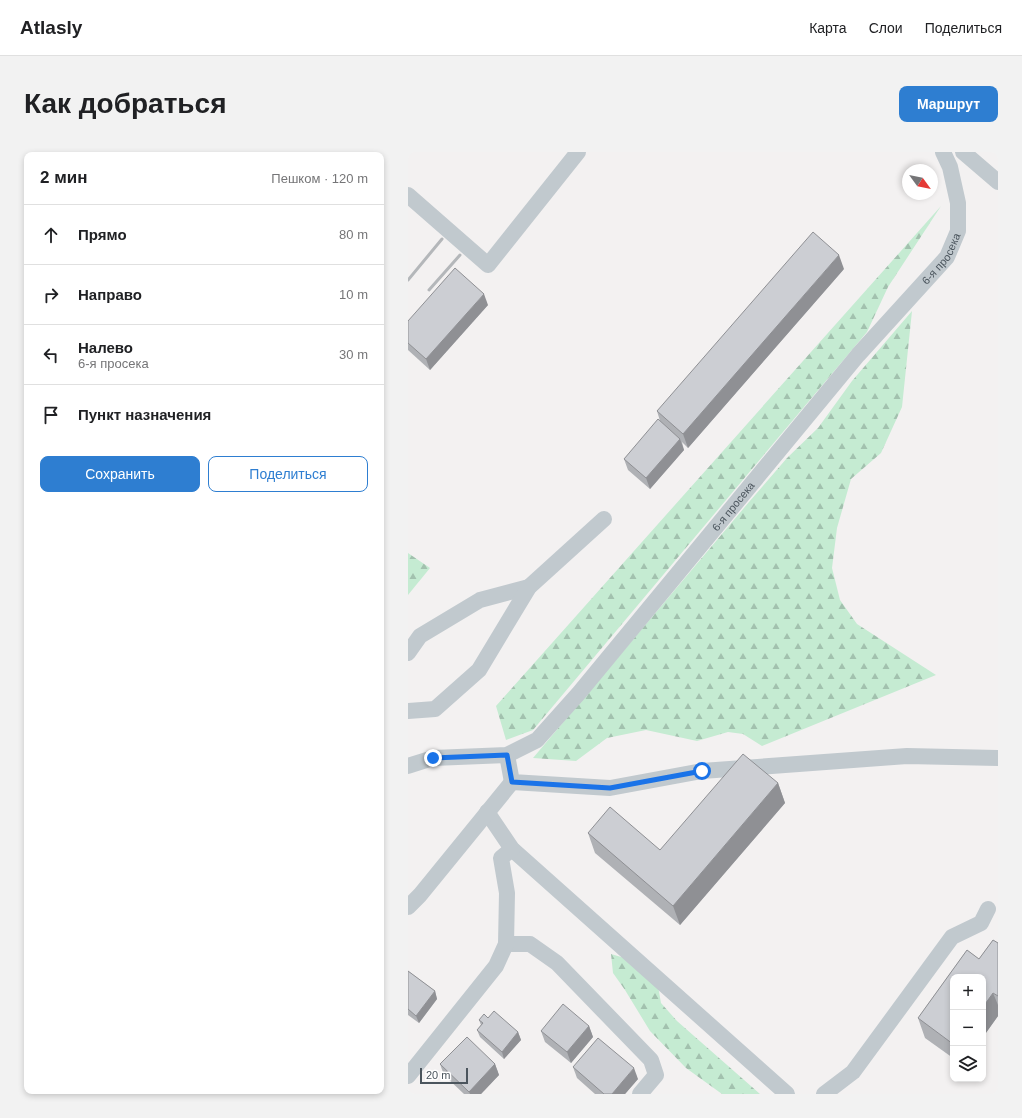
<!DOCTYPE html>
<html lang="ru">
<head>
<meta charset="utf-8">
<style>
  body { margin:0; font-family:Arial,sans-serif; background:#f2f2f2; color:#202124 }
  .controls { position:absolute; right:12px; bottom:12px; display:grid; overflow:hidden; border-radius:8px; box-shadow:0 2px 6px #0003 }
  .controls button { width:36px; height:36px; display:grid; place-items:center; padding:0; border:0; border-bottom:1px solid #e0e0e0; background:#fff; color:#202124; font:20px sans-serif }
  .compass { position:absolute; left:494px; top:12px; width:36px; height:36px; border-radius:50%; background:#fff; box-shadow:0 2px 6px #0003; rotate:123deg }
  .scale { position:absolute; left:12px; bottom:10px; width:48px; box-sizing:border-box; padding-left:4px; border:2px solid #4b555d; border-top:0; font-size:11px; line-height:14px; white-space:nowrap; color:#4b555d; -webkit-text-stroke:3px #fff; paint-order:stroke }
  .stop { position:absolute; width:12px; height:12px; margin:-9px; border:3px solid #1a73e8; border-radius:50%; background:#fff }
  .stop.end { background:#1a73e8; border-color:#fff; box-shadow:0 1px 4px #0008 }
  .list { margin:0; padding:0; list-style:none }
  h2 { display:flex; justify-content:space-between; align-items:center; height:52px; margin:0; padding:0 16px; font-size:17px }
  h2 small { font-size:13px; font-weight:400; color:#757577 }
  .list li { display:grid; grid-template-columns:26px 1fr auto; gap:12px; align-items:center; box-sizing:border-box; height:60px; padding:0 16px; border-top:1px solid #e0e0e0 }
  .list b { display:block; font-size:15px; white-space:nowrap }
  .list p { margin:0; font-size:13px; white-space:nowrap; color:#757577 }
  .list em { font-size:13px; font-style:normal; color:#757577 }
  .actions { display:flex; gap:8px; padding:12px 16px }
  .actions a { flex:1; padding:9px 0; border:1px solid #2e7ed1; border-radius:8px; text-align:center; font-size:14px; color:#2e7ed1 }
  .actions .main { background:#2e7ed1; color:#fff }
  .icon { flex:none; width:22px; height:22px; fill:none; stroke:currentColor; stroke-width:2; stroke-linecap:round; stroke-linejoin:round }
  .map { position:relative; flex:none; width:590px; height:942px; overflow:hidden; border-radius:8px }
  header { display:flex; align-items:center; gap:24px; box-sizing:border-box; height:56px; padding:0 20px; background:#fff; border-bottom:1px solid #e0e0e0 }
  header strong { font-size:19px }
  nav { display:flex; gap:22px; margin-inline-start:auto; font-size:14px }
  .intro { display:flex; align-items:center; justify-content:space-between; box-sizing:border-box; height:96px; padding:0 24px }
  h1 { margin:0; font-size:28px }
  .button { padding:10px 18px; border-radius:8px; background:#2e7ed1; color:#fff; font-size:14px; font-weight:700 }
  main { display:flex; gap:24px; padding:0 24px }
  aside { flex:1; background:#fff; border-radius:8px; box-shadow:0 2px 6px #0003 }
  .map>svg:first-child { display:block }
</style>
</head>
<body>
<header>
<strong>Atlasly</strong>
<nav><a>Карта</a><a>Слои</a><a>Поделиться</a></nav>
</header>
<div class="intro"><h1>Как добраться</h1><a class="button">Маршрут</a></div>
<main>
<aside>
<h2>2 мин<small>Пешком · 120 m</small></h2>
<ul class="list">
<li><svg class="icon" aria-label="ahead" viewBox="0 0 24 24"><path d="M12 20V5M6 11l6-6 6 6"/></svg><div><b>Прямо</b></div><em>80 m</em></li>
<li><svg class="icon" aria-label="right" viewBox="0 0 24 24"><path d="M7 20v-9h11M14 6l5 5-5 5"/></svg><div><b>Направо</b></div><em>10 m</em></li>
<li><svg class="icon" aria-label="left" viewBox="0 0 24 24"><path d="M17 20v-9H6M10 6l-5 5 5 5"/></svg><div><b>Налево</b><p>6-я просека</p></div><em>30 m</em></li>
<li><svg class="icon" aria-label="arrive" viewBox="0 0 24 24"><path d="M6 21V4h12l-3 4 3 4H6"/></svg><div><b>Пункт назначения</b></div></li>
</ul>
<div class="actions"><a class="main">Сохранить</a><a>Поделиться</a></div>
</aside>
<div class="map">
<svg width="590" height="942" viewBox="0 0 590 942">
  <defs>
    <pattern id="forest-firs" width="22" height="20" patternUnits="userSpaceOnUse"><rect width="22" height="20" fill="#c5ebd2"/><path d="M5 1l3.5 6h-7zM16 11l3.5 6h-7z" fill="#a2c1ae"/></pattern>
  </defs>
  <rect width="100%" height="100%" fill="#f3f1f1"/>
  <g fill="url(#forest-firs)">
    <path d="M533,54L480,135L459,180L125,578L98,588L88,554Z"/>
    <path d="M504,159L494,255L473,301L443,327L429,376L424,416L432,448L449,472L528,523L354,594L335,582L320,580L289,589L238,578L199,586L168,609L125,606L341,350L379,306L410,276L444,229Z"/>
    <path d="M0,401L22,416L0,443Z"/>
    <path d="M203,802L220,807L250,834L253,851L269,869L352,942H314L278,916L242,879L217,838L205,821Z"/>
  </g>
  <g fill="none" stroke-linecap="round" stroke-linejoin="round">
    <g stroke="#c1c9ce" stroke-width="16">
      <path d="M555,0L590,30"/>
      <path d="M0,43L80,113L170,0"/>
      <path d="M0,501L12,484L72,448L121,435"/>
      <path d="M0,559L27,557L71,518L121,435L196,367"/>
      <path d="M99,603L104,630L202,636L294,619L499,604L590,606"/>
      <path id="s1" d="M0,614L25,606L99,603L129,588L171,541L450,203L539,105L550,79V51L542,15L535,0"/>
      <path d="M79,660L104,697L379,942"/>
      <path d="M0,755L12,743L104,630"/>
      <path d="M98,792H122L149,811L243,908L248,923L232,942"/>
      <path d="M0,924L88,814L98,792L99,741L93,706L104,697"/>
      <path d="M416,942L445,920L544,785L573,771L580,757"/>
    </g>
    <g stroke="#b4b7ba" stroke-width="3">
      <path d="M0,128L34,87"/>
      <path d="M21,138L52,103"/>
    </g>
  </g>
  <g fill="#afb1b5">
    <path d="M436,117L280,296L274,290L276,298L242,337L220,318L216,307L252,269L249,259Z"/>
    <path d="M80,153L22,218L0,198V169Z"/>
    <path d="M370,631L377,651L272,773L187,701L180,681L252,698Z"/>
    <path d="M585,788L590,791V864L575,885V825H545V906L517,886L510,866L559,798L571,807Z"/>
    <path d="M0,819L27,839L29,847L11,871L0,863Z"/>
    <path d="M80,866L110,880L113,888L96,907L72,885L69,878L73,873L71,868Z"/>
    <path d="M181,874L185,885L163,911L137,890L133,879Z"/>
    <path d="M32,912H87L91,923L73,942H56L36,923Z"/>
    <path d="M165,915L230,927L217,942H187L169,926Z"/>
  </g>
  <g fill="#8f9094">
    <path d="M431,103L436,117L280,296L275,282Z"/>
    <path d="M76,142L80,153L22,218L18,207Z"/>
    <path d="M272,287L276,298L242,337L238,326Z"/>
    <path d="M370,631L377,651L272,773L265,754Z"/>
    <path d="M27,839L29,847L11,871L8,864Z"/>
    <path d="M585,841L590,853V864L575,885V855Z"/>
    <path d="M181,874L185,885L163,911L159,900Z"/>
    <path d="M110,880L113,888L96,907L94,900Z"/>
    <path d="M87,912L91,923L73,942H62L61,940Z"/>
    <path d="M226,916L230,927L217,942H204Z"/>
  </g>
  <g fill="#ccced3" stroke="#8f9094">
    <path d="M405,80L431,103L275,282L249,259Z"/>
    <path d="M47,116L76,142L18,207L0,191V169Z"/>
    <path d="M250,267L272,287L238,326L216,307Z"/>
    <path d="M335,602L370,631L265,754L180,681L202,655L252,698Z"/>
    <path d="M585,788L590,791V844L585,841L575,855V825H545V892L510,866L559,798L571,807Z"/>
    <path d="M0,819L27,839L8,864L0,857Z"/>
    <path d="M155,852L181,874L159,900L133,879Z"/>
    <path d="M86,859L110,880L94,900L69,878L75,871L71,868L76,862L80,866Z"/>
    <path d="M59,885L87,912L61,940L32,912Z"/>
    <path d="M190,886L226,916L204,942H196L165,915Z"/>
  </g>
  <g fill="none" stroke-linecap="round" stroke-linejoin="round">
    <path stroke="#1a73e8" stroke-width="5" d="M25,606L99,603L104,630L202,636L294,619"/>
  </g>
  <g text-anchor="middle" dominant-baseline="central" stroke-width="3" stroke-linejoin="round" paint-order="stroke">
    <g font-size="11" fill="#4b555d" stroke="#fff">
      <text stroke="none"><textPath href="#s1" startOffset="763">6-я просека</textPath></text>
      <text stroke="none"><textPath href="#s1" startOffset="439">6-я просека</textPath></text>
    </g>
  </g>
</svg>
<div class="controls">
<button>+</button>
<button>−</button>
<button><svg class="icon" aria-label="layers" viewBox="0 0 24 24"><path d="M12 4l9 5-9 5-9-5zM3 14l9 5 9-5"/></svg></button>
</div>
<svg class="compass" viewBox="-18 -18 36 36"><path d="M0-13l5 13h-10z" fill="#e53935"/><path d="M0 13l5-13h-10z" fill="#757577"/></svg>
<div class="scale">20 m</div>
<div class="stop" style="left:294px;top:619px"></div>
<div class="stop end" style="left:25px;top:606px"></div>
</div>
</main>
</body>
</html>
